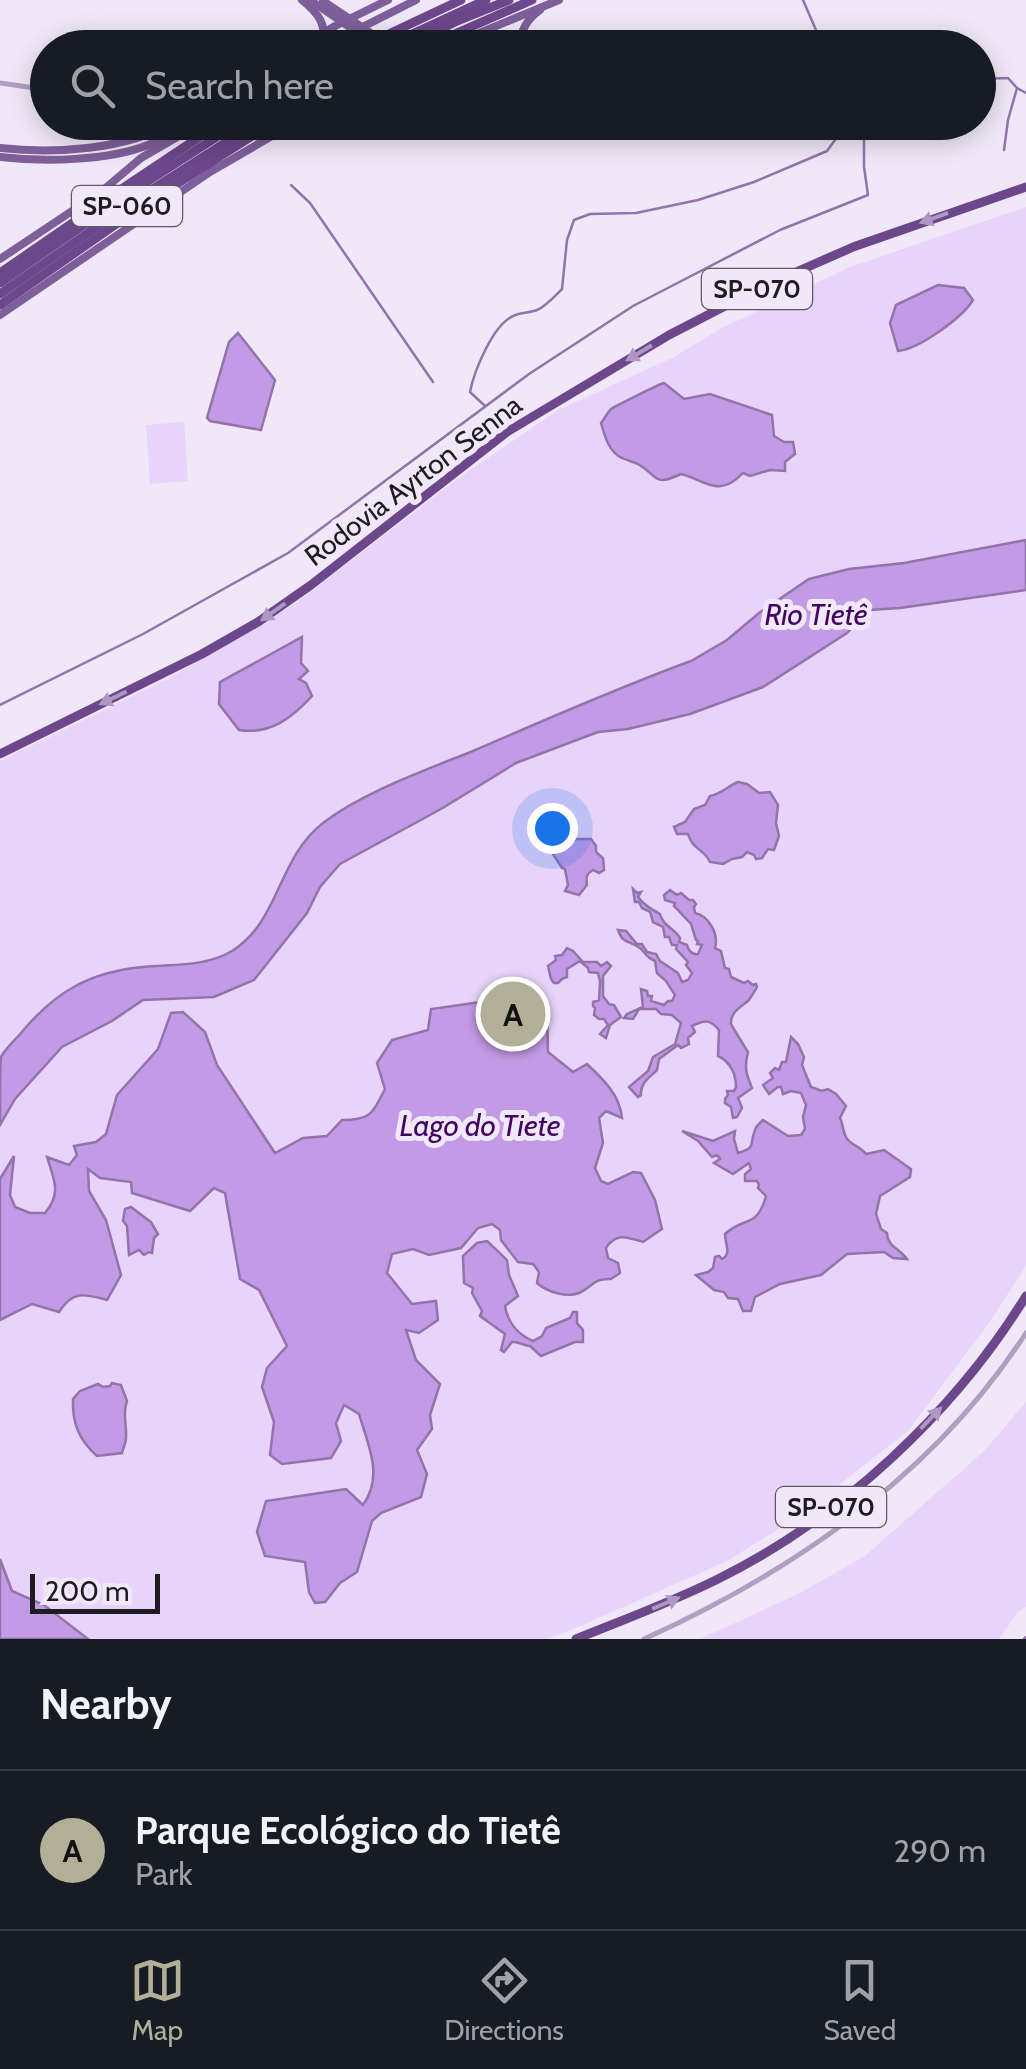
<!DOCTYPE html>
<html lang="en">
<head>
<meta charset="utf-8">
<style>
  body { margin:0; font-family:Cabin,sans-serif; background:#20242c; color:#f1f3f6 }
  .scale { position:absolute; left:30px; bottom:25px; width:130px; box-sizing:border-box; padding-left:10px; border:5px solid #1e1b21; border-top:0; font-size:28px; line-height:35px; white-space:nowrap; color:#1e1b21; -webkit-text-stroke:8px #f0e8f8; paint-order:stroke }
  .you { position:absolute; left:552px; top:828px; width:35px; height:35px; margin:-25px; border:8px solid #fff; border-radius:50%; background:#1a73e8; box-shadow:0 0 0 15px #1a73e833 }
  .badge { display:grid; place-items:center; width:65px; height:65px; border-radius:50%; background:#b2af99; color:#111; font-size:32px; font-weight:700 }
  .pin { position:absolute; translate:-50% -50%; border:5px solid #fff; box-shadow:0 2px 10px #0006 }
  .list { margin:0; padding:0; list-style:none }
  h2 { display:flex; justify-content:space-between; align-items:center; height:130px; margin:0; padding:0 40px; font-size:42px }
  h2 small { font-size:32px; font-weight:400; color:#9ea1a6 }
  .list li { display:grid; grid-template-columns:65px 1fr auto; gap:30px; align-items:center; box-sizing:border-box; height:160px; padding:0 40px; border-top:2px solid #363941 }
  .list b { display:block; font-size:38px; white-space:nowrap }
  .list p { margin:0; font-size:32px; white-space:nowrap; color:#9ea1a6 }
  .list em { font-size:32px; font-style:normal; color:#9ea1a6 }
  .icon { flex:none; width:55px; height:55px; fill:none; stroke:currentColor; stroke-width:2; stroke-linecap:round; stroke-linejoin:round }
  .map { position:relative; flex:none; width:1026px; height:1639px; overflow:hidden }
  .search { position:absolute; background:#171b24; box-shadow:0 5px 25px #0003; left:30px; right:30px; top:30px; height:110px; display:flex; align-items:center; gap:25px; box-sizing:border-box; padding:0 35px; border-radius:55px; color:#9ea1a6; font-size:38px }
  .sheet { height:290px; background:#171b24 }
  nav { display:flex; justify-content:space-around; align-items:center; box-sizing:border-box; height:140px; border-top:2px solid #363941; background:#171b24; font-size:28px; color:#9ea1a6 }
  nav a { display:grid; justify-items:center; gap:5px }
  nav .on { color:#b2af99 }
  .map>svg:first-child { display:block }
</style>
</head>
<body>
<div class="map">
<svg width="1026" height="1639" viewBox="0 0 1026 1639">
  <rect width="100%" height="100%" fill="#f0e8f8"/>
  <g fill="#e8d4fa">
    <path d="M1026,207V1266L991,1320L908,1431L798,1517L727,1561L581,1626L547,1639H0V761L173,676L296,603L460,477L558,410L672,358L720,329L850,267Z"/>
    <path d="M184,422L188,481L150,484L146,425Z"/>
    <path d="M1026,1402V1607L1018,1612L999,1639H700L800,1593L865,1556L984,1451Z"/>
  </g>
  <g fill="#c39ae5" stroke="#9274aa" stroke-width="2.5">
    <path d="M938,285L964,288L973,300C962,318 919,349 898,351L890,323L896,305Z"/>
    <path d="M238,333L275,380L261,430L210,421L207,418L229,342Z"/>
    <path d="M664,383L684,399L710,394L772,415L774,436L784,442H793L795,454L785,462V471L770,470L750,476L743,473C718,499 706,480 681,474C653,487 660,477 638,464C634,462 626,460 622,458C609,452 605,437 601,423C605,418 607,413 611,409C614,407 659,384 664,383Z"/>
    <path d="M1026,540V590L900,608L869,610L847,633L763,687L690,714L628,729L598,732L516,763L441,809L340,864L320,887L307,913L254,980L214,997L143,1000L112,1021L62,1047L15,1099L0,1125C0,1111 0,1067 1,1057C5,1049 15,1040 21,1033C55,992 89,972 143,967C173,964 205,967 232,951C280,921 277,859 323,823C363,792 426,770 473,751C545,720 617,688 691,661L727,640L759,613L809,579L849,569L904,563Z"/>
    <path d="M302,637L301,663L308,671L299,679L306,683L312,696C292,718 270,735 239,730L219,704L220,682Z"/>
    <path d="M738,782L747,784L759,793L770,792L778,805L776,823L779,836L774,850L768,849L762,858L756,859L754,855L747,852L742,857L732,859L723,864L710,862C706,851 692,849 688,834H677L674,827L685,822L694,809L705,805L710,796C721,794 728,786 738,782Z"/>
    <path d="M577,839H591L596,846V852L603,858L604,870L599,873L593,870C586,874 586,877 587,885L579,895L565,891L568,885L565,869L562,868L553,854L556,846H562Z"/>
    <path d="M633,889L637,893L641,892L638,897C644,905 651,909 660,914C663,926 674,928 680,938L679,942L687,945C688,950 692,955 698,954L702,945L697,944L698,941L696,940L691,924L674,906L675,903L665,900L664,895L670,890L677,895L681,893L689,900H693L696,904L694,907L695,913C709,916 719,934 715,948L721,951L725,968L729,969L731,977L744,983L748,981L753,985L756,984L757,987C755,991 751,997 749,1000C743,1006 730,1011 731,1024C732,1026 746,1049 748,1052C744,1068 746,1073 752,1088L738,1098L742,1108L737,1117L733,1118L731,1107L725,1103V1099L728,1095L727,1091H734L736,1087C736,1075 731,1062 718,1056L719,1030C710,1019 705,1020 692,1026L695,1032L688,1038L689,1044L681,1048L678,1045L659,1059L657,1070C649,1078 640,1083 641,1095L638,1097L629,1087L648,1071L653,1057L675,1044L681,1023L672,1015L661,1014L656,1009H639L633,1019L624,1018L627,1014L643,1007L641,989L647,991L648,996H652L651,1001L664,1005L668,1001H672L675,995L666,981L657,973L655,961C645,957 646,953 640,948C630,940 623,945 618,930L626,931L637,944H642L647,952L656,954L660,961L678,973L682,982L688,980L692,973L686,965L688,962L676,949L677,945H672L669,937H665L663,927L653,922L650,912L642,908L639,902H635Z"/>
    <path d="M567,948L573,951L583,962H597L601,966L607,962L611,966L603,976V996L609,1004L614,1005L621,1017L610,1025L606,1038L600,1034L608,1025L604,1019H599L594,1015L595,1008L593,1006V1002L599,1000L600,981L598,973L589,972L588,968L580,961L567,969V977L562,979L558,983H554L551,979L548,966L556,960L555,956L562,955Z"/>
    <path d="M513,991L535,992L547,1006L548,1052L573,1072L587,1064C603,1079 620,1095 622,1118L606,1111L599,1118L603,1143L595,1168L601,1181L608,1184L633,1172L641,1173L655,1200L662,1229L643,1242C627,1237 616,1232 606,1248L608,1258L618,1263L620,1273L611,1279C593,1278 593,1287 579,1293C567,1298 547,1292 537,1283L539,1272L533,1264L518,1262L501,1240L500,1230L492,1224L478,1228L461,1248L429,1255L413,1249L392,1254L387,1273L412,1304L436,1301L438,1320L419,1333L406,1330L416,1360L440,1384L430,1415L432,1429L417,1450L427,1474L421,1497L381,1513L372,1521L357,1572L340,1583L325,1602L315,1603L309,1592L305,1562L265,1556L257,1532L266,1501L346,1489L363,1505C384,1476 368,1445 359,1414L344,1405L336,1423L341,1441L331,1458L282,1464L270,1455L274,1422L262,1387L267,1368L287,1346L259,1290L240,1279L225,1193L214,1188L190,1211L132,1193L131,1182L100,1178L88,1169L89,1191L106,1220L121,1275L107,1300C85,1294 73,1290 59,1312L32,1304L0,1320V1179L14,1156L10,1195L15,1207L30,1213H45C62,1193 54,1180 47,1157L69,1165L77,1155L74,1146L96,1142L106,1134L117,1095L158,1049L171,1013L183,1012L205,1032L217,1065L275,1153L303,1138L327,1136L342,1120C371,1120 372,1114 385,1089L377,1063L392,1040L428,1030L431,1009L488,1001L489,1013L500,1014Z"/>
    <path d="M791,1037L798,1044L804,1057L802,1065L811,1087L822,1091L828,1089L836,1094L846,1106L840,1118C843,1124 843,1132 846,1137C850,1145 860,1146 866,1154L884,1150L911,1169L910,1177L880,1196L876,1214L881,1229L887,1233C887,1246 900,1249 907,1259L893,1258L884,1252L847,1254L821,1275L780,1284L755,1297L751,1311H743L738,1299L728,1298L724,1292L714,1290L696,1275L708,1272L713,1268L715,1257L719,1256L722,1259C732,1254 725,1244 725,1234C744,1216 757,1229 766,1196L758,1188L759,1185L757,1181H745V1174L751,1169L749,1163L733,1174L714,1163L720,1159L717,1155L712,1157L698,1141L682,1131L713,1141L735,1131L734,1139L738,1153C757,1147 749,1145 755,1130C756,1126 760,1123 763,1120L788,1136L801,1135L805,1129L803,1117L806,1105L801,1093L791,1091L783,1094L781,1087H778L769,1094L763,1085L773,1078L770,1073L775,1068L779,1070L782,1062H786Z"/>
    <path d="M131,1207L151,1222L158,1234L154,1238L152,1253L149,1252L144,1255L139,1250L129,1255L127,1226L123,1221L125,1209Z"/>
    <path d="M487,1241L507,1260L509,1275L518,1296L505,1306C508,1323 517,1334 533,1341L542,1336L546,1328L570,1318L573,1312H577V1323L583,1330V1342H575L541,1356L530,1346C523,1346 519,1341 512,1342L504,1352L501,1350L505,1334L480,1316L482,1311L472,1293L473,1288L464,1283L463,1256L477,1243Z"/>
    <path d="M112,1383L121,1385L127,1401C122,1414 127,1425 126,1438C126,1443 123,1448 122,1453L97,1456C79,1440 72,1423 73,1399L80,1391L98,1384L103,1387L110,1386Z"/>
    <path d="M0,1559L12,1591L44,1605L88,1639H0Z"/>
  </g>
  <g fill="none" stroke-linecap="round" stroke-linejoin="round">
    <g stroke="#9274aa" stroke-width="2.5">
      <path d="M803,0L816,30L817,45L820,48"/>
      <path d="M978,79L1008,78L1017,88L1026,93"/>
      <path d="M1004,150L1008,120L1017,88"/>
      <path d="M291,185L310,203L433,382"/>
      <path d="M485,406L470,392C474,371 493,325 513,316C521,312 530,313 537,310C546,306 555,296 562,289L567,240L574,220L590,214L636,213L698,200L754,182L827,151L848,122"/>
      <path d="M0,705L143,634L288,553L529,374L633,306L780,230L868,195L864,167V122"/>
      <path d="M1024,1639L1026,1637"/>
    </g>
    <g stroke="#b19fc1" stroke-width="5">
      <path d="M0,83L48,90"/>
      <path d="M644,1639C794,1571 935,1474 1026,1333"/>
    </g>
    <g stroke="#7f5f9a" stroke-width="8">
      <path d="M467,41L488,40L500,48"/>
      <path d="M299,48L335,26L388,0"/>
      <path d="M321,48L416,0"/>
      <path d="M443,48L559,0"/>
      <path d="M519,48C521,30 526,20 540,10"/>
      <path d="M0,148C53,154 127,150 173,122"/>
      <path d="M0,157C43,162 108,161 148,145C163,139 176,130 190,122"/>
      <path d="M0,259L102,191L141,158L203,122"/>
      <path d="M0,315L210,172L296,122"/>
    </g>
    <g stroke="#6d478b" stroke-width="9">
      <path d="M384,47L486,0"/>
      <path d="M359,48L461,0"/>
      <path d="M403,48L457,21L509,0"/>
      <path d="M423,48L532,0"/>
      <path d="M0,273L126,186L222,122"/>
      <path d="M0,283L131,192L240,122"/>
      <path d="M0,294L137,199L258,122"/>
      <path d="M0,305L142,206L274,122"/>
      <path d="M0,754L202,654L258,622L311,585L507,432L669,335L760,288L853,247L1026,187"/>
      <path d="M576,1639C623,1620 672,1602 718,1579C840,1519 955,1412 1026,1296"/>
    </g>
    <g stroke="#7f5f9a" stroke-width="8">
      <path d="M302,0C319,14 328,25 322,48"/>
      <path d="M310,0L380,48"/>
      <path d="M323,1L393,48"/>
    </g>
  </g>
  <defs><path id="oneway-solid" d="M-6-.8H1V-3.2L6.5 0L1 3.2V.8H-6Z" transform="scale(2.5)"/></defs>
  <g fill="#ae98c2">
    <use href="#oneway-solid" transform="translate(934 218) rotate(160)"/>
    <use href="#oneway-solid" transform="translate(639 353) rotate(149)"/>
    <use href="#oneway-solid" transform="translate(273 612) rotate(145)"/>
    <use href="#oneway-solid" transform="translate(113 698) rotate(154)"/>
    <use href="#oneway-solid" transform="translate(931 1418) rotate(-46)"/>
    <use href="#oneway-solid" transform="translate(666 1603) rotate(-23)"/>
  </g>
  <g text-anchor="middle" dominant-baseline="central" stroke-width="10" stroke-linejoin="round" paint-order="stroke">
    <g fill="#f0e8f8" stroke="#5d5862" stroke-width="2.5">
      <rect x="72" y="186" width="110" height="40" rx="8"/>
      <rect x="702" y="269" width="110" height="40" rx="8"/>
      <rect x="776" y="1487" width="110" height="40" rx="8"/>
    </g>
    <g font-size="25" font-weight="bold" fill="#1e1b21">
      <text x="127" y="206">SP-060</text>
      <text x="757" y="289">SP-070</text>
      <text x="831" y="1507">SP-070</text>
    </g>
    <g font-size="28" fill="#1e1b21" stroke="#f0e8f8">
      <text transform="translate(413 480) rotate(-37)">Rodovia Ayrton Senna</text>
    </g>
    <g font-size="30" font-style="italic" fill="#410461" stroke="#f0e8f8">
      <text x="816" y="614">Rio Tietê</text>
      <text x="480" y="1125">Lago do Tiete</text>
    </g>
  </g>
</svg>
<div class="scale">200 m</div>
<div class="you"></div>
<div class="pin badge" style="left:513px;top:1014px">A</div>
<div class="search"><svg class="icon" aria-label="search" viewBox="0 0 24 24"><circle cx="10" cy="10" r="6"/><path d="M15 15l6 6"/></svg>Search here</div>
</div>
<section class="sheet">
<h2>Nearby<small></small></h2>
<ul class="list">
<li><span class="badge">A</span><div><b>Parque Ecológico do Tietê</b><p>Park</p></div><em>290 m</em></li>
</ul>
</section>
<nav>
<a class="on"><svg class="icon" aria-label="map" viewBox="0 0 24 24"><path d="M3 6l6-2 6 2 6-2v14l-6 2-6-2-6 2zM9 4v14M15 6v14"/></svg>Map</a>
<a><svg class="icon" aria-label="directions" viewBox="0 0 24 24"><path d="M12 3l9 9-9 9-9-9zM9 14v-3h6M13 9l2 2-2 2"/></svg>Directions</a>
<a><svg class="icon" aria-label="saved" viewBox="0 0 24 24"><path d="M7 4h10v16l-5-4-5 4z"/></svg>Saved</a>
</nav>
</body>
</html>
